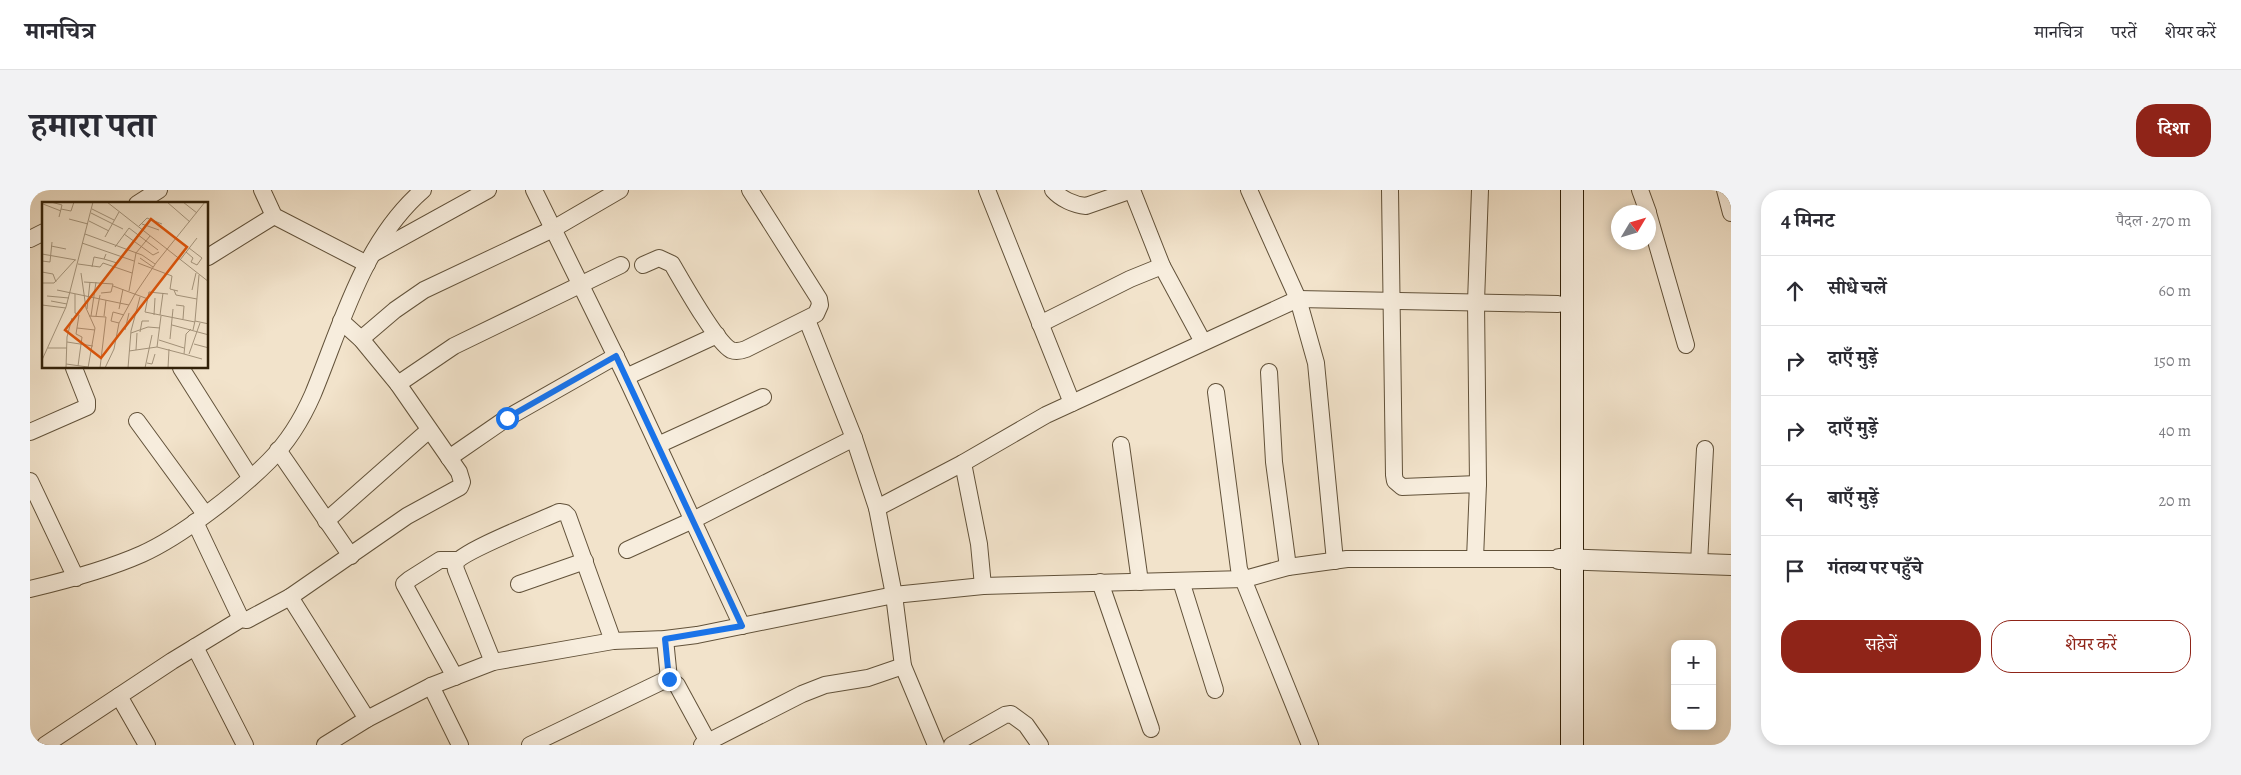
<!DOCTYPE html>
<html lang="hi">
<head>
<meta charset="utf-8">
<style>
  body { margin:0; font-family:Alegreya,"Noto Serif Devanagari",serif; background:#f2f2f3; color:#2b2b33 }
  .controls { position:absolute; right:15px; bottom:15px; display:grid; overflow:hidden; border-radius:10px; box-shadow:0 2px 8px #0003 }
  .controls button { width:45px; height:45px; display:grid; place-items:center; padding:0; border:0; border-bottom:1px solid #e1e1e2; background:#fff; color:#2b2b33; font:25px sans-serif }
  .compass { position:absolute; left:1581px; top:15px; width:45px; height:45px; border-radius:50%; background:#fff; box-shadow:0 2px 8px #0003; rotate:52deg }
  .stop { position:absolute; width:15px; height:15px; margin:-11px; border:4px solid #1a73e8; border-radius:50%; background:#fff }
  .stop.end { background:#1a73e8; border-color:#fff; box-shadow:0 1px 5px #0008 }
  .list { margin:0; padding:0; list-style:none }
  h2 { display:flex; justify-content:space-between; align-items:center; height:65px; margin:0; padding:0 20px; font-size:21px }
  h2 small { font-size:16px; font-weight:400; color:#7c7c81 }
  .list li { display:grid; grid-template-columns:32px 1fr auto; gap:15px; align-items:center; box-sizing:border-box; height:70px; padding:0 20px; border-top:1px solid #e1e1e2 }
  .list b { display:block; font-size:19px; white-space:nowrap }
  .list em { font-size:16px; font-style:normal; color:#7c7c81 }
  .actions { display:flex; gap:10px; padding:15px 20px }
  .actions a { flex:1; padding:11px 0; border:1px solid #8f2418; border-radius:20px; text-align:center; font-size:18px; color:#8f2418 }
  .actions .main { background:#8f2418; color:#fff }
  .icon { flex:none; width:28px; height:28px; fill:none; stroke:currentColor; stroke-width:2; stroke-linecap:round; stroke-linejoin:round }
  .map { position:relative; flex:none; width:1701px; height:555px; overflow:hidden; border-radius:20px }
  header { display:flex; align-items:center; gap:30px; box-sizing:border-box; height:70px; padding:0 25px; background:#fff; border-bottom:1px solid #e1e1e2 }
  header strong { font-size:24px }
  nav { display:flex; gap:28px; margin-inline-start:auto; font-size:18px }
  .intro { display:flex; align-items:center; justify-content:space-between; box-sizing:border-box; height:120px; padding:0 30px }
  h1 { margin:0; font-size:35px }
  .button { padding:12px 22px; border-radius:20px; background:#8f2418; color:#fff; font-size:18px; font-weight:700 }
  main { display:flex; gap:30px; padding:0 30px }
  aside { flex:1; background:#fff; border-radius:20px; box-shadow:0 2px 8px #0003 }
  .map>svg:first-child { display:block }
</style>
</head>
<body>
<header>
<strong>मानचित्र</strong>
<nav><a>मानचित्र</a><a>परतें</a><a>शेयर करें</a></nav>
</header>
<div class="intro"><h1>हमारा पता</h1><a class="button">दिशा</a></div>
<main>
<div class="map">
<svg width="1701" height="555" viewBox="0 0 1701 555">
  <rect width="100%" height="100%" fill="#f2e3cb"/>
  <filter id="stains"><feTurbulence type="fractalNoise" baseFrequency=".004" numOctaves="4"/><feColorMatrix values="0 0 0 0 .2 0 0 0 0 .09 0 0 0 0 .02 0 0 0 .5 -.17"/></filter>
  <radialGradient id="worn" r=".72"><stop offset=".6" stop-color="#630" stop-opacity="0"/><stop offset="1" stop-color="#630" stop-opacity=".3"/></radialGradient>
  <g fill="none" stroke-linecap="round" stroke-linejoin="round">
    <defs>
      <g id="minor">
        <path d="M232,0L244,26L337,74"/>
        <path d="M504,0L596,187L712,436"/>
        <path d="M957,0L1042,213"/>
        <path d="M1023,0C1031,9 1044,15 1056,16L1102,0"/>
        <path d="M1102,0L1132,76L1173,152"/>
        <path d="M1219,0L1268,109L1286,173L1305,371"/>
        <path d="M1360,0L1364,285L1365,291L1372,297L1448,294L1445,369"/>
        <path d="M1610,0L1618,22"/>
        <path d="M1695,0L1701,23"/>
        <path d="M107,14L129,0"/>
        <path d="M1618,23L1656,155"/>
        <path d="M0,49L14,42"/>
        <path d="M344,63L458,0"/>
        <path d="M178,67L244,26"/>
        <path d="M613,75L629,68L642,74C652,91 686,152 701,160C706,162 711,161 716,159L786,124L790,115L789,109L720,0"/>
        <path d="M777,130L824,248L847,318L864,405L873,476L906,555"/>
        <path d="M1010,134L1100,89L1132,76"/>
        <path d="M331,149L365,120L394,100L523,39L590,0"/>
        <path d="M151,178L220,287"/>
        <path d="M1239,182L1244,272L1258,377"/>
        <path d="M596,187L687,145"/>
        <path d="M368,194L424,156L591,75"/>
        <path d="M1186,202L1209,379L1280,555"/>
        <path d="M107,231L175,324"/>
        <path d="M0,242L57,217V211L44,178"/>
        <path d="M628,255L733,207"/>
        <path d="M1091,255L1110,392"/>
        <path d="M248,260L321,366"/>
        <path d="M419,268L477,228L586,166"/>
        <path d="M933,273L949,354L953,396"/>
        <path d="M0,291L46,388"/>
        <path d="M1448,294L1446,112L1450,0"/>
        <path d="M847,318L933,273L1016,225L1268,109L1528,114"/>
        <path d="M296,331L398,241"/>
        <path d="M165,332L211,429"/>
        <path d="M597,360L663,330L824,248"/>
        <path d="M1669,373L1675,259"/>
        <path d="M1151,391L1185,500"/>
        <path d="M1070,392L1121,539"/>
        <path d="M489,394L555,371"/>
        <path d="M0,399C38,390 76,380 112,364C152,346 208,302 239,271C257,253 273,227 283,204C312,134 333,52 393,0"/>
        <path d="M260,407L337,529"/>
        <path d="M635,449L639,489"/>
        <path d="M165,457L215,555"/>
        <path d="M463,472L426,380L425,374C430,362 512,330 529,322L535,323L538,326L583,451"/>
        <path d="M425,487L374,394L380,389L410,370H426"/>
        <path d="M401,496L430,555"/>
        <path d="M89,506L117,555"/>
        <path d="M15,555L142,471L211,429L217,430L260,407L377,326L430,297L432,292L429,282L368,194L331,149L311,131"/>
        <path d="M295,555L337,529L401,496L463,472L583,451L635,449L667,445L864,405L953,396L1215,389L1258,377L1317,369H1529"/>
        <path d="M500,555L635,490L642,491L647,495L678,552"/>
        <path d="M672,555L772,504L795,495L838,488L873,476"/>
        <path d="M922,555L975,525L981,524L996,535L1010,555"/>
      </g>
      <path id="tertiary" d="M1529,369L1701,375"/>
      <path id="secondary" d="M1542,0V555"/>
    </defs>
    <use href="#minor" stroke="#62523a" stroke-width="18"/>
    <use href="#tertiary" stroke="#62523a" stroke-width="22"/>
    <use href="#secondary" stroke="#322109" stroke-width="24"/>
    <use href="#minor" stroke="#f7eddd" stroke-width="16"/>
    <use href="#tertiary" stroke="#f7eddd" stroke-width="20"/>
    <use href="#secondary" stroke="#f7eddd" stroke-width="22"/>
  </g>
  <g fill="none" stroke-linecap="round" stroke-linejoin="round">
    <path stroke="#1a73e8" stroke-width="6" d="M477,228L586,166L712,436L635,449L639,489"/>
  </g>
  <g transform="translate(12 12)">
    <rect width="166" height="166" fill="#f2e3cb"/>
    <path fill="none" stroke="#a5957d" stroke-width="1" d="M9,0L20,3L17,15M65,0L167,80M125,0L148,20M141,0L155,11M1,2L19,9M19,7L29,9L32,0M50,7L72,18M49,11L81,27M27,17L46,22M47,19L67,29M100,22L117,28M97,24L105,16L120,22M43,32L100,53L113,62M82,32L111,53L117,50M63,35L77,10M40,41L92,59M9,44L24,47M73,45L87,26L116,48M144,50L151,56L149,60L155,63L160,56L147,46M0,52L34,58M98,56L111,65M62,57L75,61L79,56M138,58L155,36M0,59L8,60L10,40M96,61L130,74L128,87L136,89M36,62L58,65L61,61L90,71M50,65L52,55L62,57L64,52M0,70L11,72L14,80M39,71L44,106L53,126L46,166M42,80L71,82L69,90L59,91M0,81H12L33,58M71,84L106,97M15,88L87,103M132,88L134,93L155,97M150,88L154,71M87,89L94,51L108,34M33,92V111L37,113M126,92L107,90L103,110L153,120M5,94L27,96M9,99L25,102M0,103L24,106M134,103L142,104L141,117M45,107L48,80M77,107L81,87M112,113L113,96M118,113L121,91M47,114L64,115L58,166M49,114L54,80M54,114L58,93M62,114L64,98M153,119L157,73M77,121L69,119L71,110L82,113M130,123L167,133M35,126L53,128M149,127L144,132L142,152L160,157M83,128L87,111M151,128L153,119L167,122M98,130L100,119H107M89,131L106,125L118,126M128,137L131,107M117,138L142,146M25,140L51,144M152,142L167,146M115,145L119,114M6,146H25M94,148L95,131M87,149L115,145L142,152M147,152L158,121M0,158L24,105L51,0M105,161L110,162L113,152M24,162L46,165M36,164L40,135L34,132L37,113M24,166L25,135L30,116M63,166L72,147L77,121L93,92L114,61L163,0M86,166L89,129L98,95M103,166L110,133M126,166L127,147"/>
    <path fill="#df560c" fill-opacity="0.15" stroke="#df560c" stroke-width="2.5" d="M109,17L145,45L59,156L23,128Z"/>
    <rect width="166" height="166" fill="none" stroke="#322109" stroke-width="2.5"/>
  </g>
  <rect width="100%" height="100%" filter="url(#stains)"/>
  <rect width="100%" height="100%" fill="url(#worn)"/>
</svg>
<div class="controls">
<button>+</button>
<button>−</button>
</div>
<svg class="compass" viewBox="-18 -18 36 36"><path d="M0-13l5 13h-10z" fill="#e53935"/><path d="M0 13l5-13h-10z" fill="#7c7c81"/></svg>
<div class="stop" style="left:477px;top:228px"></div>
<div class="stop end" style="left:639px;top:489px"></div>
</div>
<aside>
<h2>4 मिनट<small>पैदल · 270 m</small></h2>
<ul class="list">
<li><svg class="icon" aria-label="ahead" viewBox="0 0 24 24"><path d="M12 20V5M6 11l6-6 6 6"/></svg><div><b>सीधे चलें</b></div><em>60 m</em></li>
<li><svg class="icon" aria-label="right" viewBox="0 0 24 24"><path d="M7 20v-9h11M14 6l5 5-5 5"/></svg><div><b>दाएँ मुड़ें</b></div><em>150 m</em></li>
<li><svg class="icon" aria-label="right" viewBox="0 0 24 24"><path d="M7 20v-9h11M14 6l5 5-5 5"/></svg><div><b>दाएँ मुड़ें</b></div><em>40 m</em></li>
<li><svg class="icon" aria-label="left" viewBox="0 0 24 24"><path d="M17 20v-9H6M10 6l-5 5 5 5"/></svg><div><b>बाएँ मुड़ें</b></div><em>20 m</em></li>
<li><svg class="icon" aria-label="arrive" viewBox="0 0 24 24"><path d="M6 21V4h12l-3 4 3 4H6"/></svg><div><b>गंतव्य पर पहुँचे</b></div></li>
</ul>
<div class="actions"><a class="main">सहेजें</a><a>शेयर करें</a></div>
</aside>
</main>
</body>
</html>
